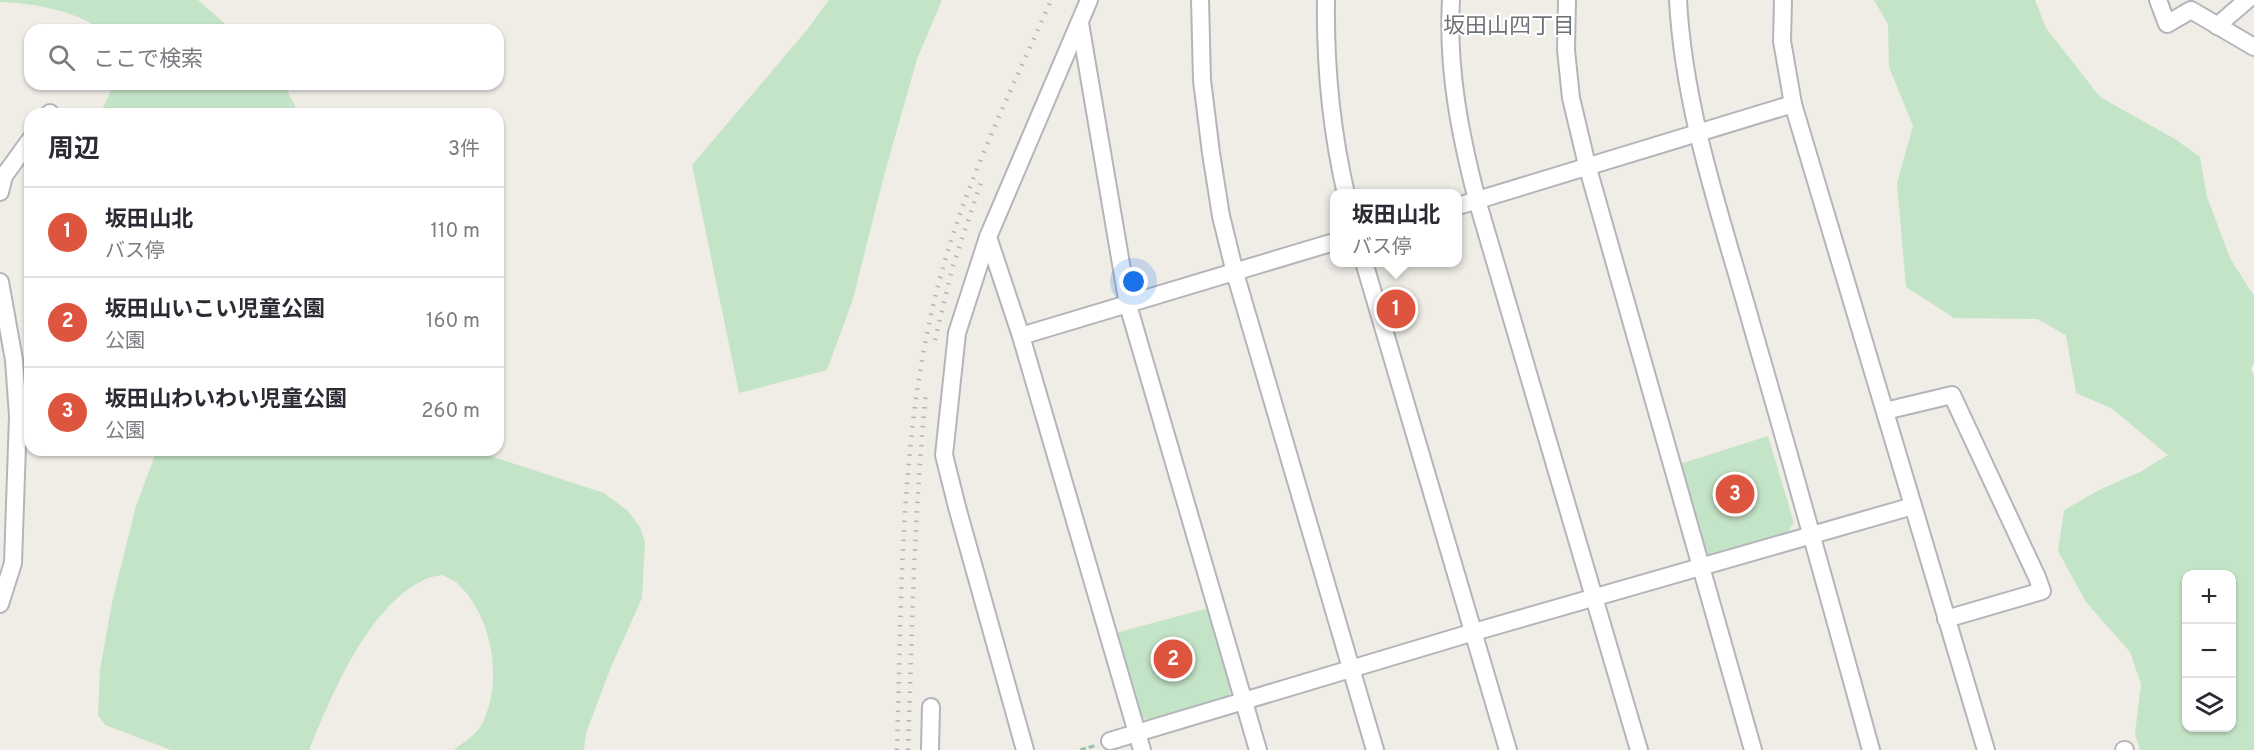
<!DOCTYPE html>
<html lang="ja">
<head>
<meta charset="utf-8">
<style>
  body { margin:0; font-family:Overpass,"Noto Sans JP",sans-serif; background:#f7f7f7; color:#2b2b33 }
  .controls { position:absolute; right:18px; bottom:18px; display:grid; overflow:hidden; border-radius:12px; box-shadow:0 2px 4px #0004 }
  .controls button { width:54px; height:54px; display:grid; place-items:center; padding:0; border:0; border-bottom:2px solid #e1e1e2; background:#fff; color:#2b2b33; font:30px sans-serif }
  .you { position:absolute; left:1134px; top:282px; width:21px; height:21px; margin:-15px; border:4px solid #fff; border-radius:50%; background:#1a73e8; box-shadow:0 0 0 9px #1a73e833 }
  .badge { display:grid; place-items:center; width:39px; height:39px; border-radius:50%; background:#dd553e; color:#fff; font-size:20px; font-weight:700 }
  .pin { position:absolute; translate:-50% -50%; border:3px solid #fff; box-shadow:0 2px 6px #0006 }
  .popup { position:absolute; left:1330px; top:189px; width:132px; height:78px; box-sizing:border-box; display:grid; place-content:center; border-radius:12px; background:#fff; filter:drop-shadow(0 2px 4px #0005); font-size:20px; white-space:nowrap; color:#7c7c81 }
  .popup b { font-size:22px; color:#2b2b33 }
  .popup::after { content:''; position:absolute; left:50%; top:100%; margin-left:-12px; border:12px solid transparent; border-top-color:#fff }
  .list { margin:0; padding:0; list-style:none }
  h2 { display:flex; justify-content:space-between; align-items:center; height:78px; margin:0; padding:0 24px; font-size:26px }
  h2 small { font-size:20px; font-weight:400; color:#7c7c81 }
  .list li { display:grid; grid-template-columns:39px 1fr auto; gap:18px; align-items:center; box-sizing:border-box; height:90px; padding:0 24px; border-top:2px solid #e1e1e2 }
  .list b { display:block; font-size:22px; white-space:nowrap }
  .list p { margin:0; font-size:20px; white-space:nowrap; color:#7c7c81 }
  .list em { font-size:20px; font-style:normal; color:#7c7c81 }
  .icon { flex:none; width:33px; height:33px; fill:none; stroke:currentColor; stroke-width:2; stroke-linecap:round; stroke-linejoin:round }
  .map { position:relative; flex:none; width:2254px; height:750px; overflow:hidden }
  .search { position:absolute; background:#fff; box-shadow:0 2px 4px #0004; left:24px; top:24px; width:480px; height:66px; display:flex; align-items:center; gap:15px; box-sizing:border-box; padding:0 21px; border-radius:18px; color:#7c7c81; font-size:22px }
  .panel { position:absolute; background:#fff; box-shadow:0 2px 4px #0004; left:24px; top:108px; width:480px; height:348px; border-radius:18px }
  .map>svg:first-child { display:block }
</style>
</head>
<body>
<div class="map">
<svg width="2254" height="750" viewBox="0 0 2254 750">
  <rect width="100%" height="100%" fill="#efede6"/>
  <g fill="#c4e4c7" fill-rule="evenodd">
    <path d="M0,0H198L232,30H103C74,11 35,3 0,2Z"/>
    <path d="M829,0H942L917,59L885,172L853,299L827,370L739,393L692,165L807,30Z"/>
    <path d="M1874,0H2035L2046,28L2100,97L2175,139L2200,157L2207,197L2230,258L2254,296V363L2251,368L2254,376V750H2140L2135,734L2141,684L2130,652L2086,602L2058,551L2064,510L2101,489L2140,472L2168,455L2111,408L2076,393L2066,335L2037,319L1954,318L1906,287L1897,183L1913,126L1889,67L1888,24ZM2232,574V728H2186V574Z"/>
    <path d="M114,84H284L295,106L297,114H100Z"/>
    <path d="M1768,436L1794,523L1786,534L1710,555L1700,548L1677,465Z"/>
    <path d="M157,450H472L604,493L628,511L640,527L645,542L642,598L611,667L586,733L584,750H454C462,743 476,735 481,726C504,683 493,617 458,584C454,580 447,578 442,575C436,576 429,577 424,580C367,607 332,695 309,750H171L105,725L98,715L100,669L113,598L136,506Z"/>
    <path d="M1209,608L1232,690L1227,698L1154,719L1147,720L1139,716L1115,633Z"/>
  </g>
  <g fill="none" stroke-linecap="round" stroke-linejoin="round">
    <defs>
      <g id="minor">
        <path d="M1200,0L1202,80L1211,153L1221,216L1235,273L1375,750"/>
        <path d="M1326,0C1325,66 1331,129 1346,194"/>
        <path d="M1451,0C1447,69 1460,134 1477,200L1639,750"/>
        <path d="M1567,0L1566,50L1571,98L1587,165L1753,750"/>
        <path d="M1678,0C1684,112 1722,219 1752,326C1793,467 1832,608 1871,750"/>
        <path d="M1783,0L1782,41L1793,104L1986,750"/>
        <path d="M2158,0L2167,24L2191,10L2254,47"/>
        <path d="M1080,23L1128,305L1258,750"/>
        <path d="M2217,26L2247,0"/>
        <path d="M49,114L50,113"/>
        <path d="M0,192L4,176L30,140"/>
        <path d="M1458,206L1793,104"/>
        <path d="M988,237L1021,336L1142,750"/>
        <path d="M1364,262L1508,750"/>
        <path d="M0,282L14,360L18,416L13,563L0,604"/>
        <path d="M1021,336L1334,242"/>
        <path d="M1885,411L1952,395L2037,577L2042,591L1946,619"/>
        <path d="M1110,741L1474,632L1913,506"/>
        <path d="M930,750L931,707"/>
        <path d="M1025,750L957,507L944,455L957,333L988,237L1089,0"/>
        <path d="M2124,750H2125"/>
      </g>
    </defs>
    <use href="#minor" stroke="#b3b5ba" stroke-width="20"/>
    <path stroke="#9dc2aa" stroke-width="3" stroke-dasharray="6 3" stroke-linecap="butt" d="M1080,750L1097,745"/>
    <use href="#minor" stroke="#fff" stroke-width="16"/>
    <g stroke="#b4b4b5" stroke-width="4.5" stroke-dasharray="1.5 8" stroke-linecap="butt">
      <path d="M935,340L952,269L983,176"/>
      <path d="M897,750C902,591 899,418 944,264C970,173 1013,87 1051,0"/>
      <path d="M908,750C912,631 914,512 926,393"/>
    </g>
  </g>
  <g text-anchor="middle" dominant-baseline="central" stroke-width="4.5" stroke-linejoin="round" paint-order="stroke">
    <g font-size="22" fill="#6f7277" stroke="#fff">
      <text x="1509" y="27">坂田山四丁目</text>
    </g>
  </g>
</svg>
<div class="controls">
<button>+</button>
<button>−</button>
<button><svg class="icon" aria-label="layers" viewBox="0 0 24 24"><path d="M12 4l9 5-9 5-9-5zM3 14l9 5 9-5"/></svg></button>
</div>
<div class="you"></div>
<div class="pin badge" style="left:1396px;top:309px">1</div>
<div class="popup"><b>坂田山北</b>バス停</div>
<div class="pin badge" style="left:1173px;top:659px">2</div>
<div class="pin badge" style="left:1735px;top:494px">3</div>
<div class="search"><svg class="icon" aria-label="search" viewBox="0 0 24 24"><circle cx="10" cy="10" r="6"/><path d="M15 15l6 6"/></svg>ここで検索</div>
<section class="panel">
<h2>周辺<small>3件</small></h2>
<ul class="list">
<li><span class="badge">1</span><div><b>坂田山北</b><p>バス停</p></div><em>110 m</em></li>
<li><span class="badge">2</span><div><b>坂田山いこい児童公園</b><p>公園</p></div><em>160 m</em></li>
<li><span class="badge">3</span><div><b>坂田山わいわい児童公園</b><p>公園</p></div><em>260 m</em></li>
</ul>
</section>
</div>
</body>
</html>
